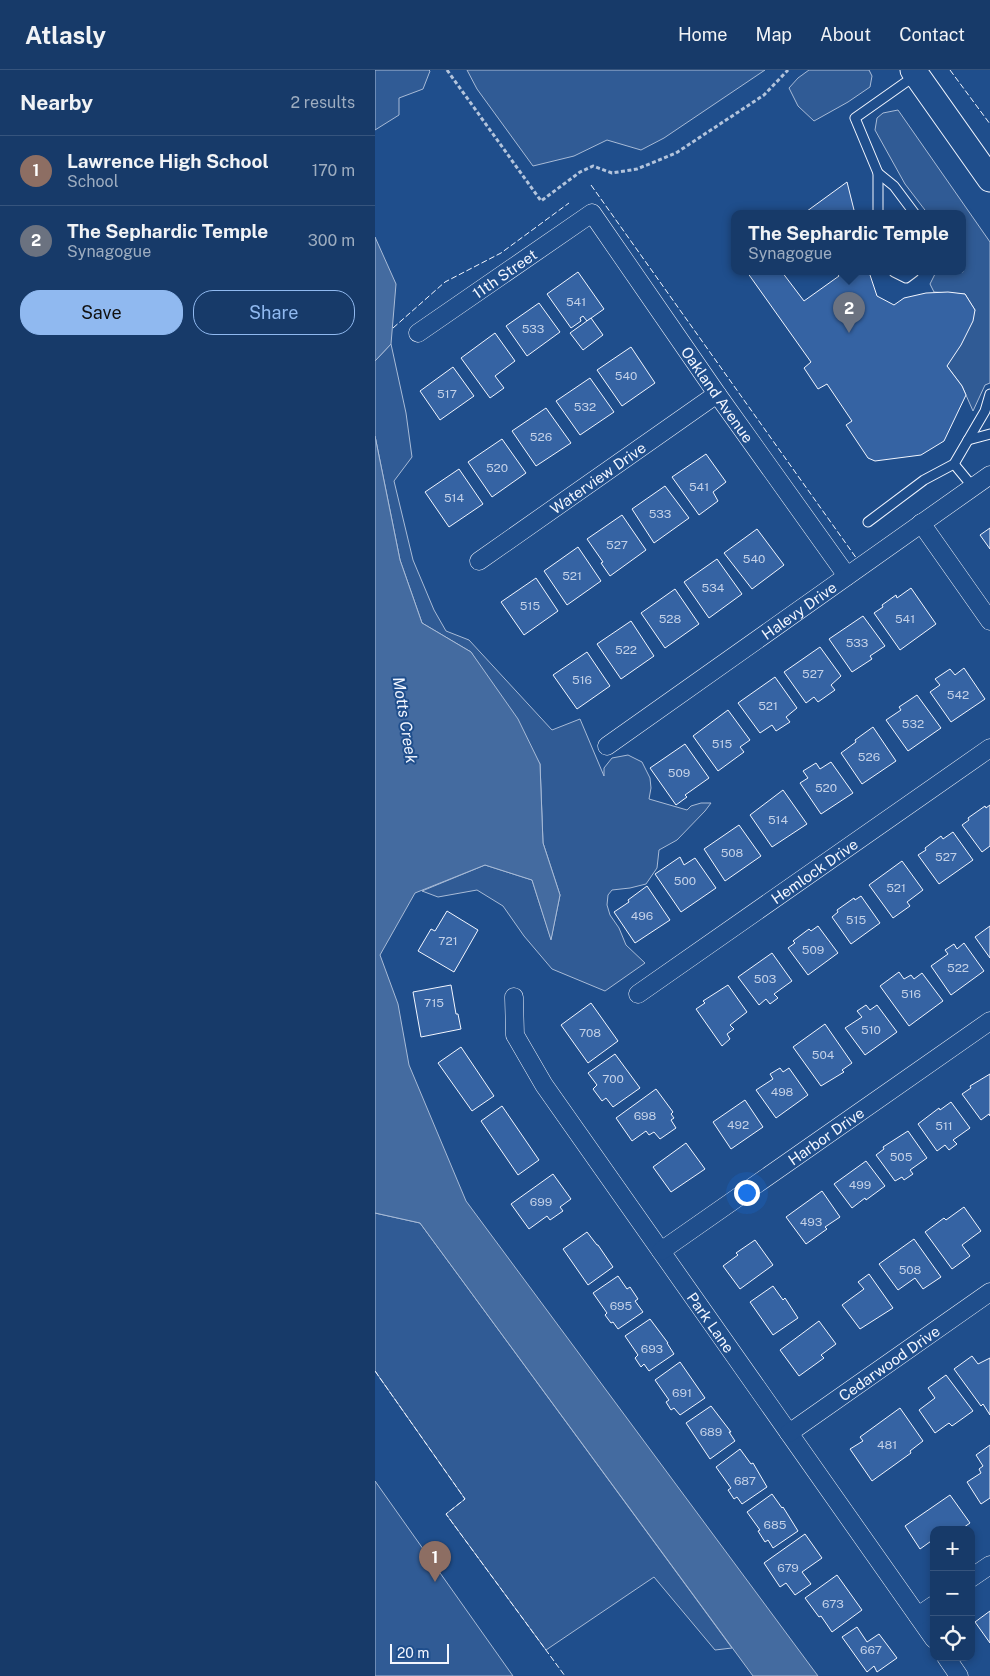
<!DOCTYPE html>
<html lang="en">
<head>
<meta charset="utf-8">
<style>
  body { margin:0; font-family:"Public Sans",sans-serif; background:#244571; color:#f1f3f6 }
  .controls { position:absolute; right:15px; bottom:15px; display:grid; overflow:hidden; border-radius:10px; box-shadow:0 2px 8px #0003 }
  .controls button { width:45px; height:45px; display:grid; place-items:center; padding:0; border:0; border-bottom:1px solid #36547d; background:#173a69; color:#f1f3f6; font:25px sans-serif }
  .scale { position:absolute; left:15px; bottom:12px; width:59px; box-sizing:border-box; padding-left:5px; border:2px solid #f2f6ff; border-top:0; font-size:14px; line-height:18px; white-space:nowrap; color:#f2f6ff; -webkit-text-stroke:4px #1f4e8c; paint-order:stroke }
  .you { position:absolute; left:371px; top:1122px; width:18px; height:18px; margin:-12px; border:4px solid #fff; border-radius:50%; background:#1a73e8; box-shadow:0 0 0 8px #1a73e833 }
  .badge { display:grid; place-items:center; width:32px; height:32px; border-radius:50%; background:#90b9f0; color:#fff; font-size:16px; font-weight:700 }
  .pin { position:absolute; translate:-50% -41px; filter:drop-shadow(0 1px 2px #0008) }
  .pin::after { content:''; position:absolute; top:26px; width:18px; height:15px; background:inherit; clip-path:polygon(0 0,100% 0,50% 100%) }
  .popup { position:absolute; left:356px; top:140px; width:235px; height:65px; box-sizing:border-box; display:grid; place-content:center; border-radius:10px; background:#173a69; filter:drop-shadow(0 1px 4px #0005); font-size:16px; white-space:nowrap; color:#9eadc0 }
  .popup b { font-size:19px; color:#f1f3f6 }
  .popup::after { content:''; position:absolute; left:50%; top:100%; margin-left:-10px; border:10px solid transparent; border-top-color:#173a69 }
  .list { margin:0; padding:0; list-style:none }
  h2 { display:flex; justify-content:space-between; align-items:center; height:65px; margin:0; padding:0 20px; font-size:21px }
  h2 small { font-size:16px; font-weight:400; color:#9eadc0 }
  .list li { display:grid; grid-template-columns:32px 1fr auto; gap:15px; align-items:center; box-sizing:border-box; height:70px; padding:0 20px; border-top:1px solid #36547d }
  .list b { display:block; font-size:19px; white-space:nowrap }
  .list p { margin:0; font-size:16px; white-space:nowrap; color:#9eadc0 }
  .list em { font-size:16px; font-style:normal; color:#9eadc0 }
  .actions { display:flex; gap:10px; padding:15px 20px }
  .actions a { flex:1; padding:11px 0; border:1px solid #90b9f0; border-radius:20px; text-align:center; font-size:18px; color:#90b9f0 }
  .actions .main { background:#90b9f0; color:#111 }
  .icon { flex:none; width:28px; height:28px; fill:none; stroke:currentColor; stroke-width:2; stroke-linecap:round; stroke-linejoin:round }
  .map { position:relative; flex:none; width:615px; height:1606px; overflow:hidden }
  header { display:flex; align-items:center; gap:30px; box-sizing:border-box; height:70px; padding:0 25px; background:#173a69; border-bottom:1px solid #36547d }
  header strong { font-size:24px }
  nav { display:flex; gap:28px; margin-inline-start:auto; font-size:18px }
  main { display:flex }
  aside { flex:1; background:#173a69 }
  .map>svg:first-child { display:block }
</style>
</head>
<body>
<header>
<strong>Atlasly</strong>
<nav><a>Home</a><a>Map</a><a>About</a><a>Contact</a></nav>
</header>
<main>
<aside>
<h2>Nearby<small>2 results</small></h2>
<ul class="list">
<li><span class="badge" style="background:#8d6e63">1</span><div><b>Lawrence High School</b><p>School</p></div><em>170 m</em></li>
<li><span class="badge" style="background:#6b7280">2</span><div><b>The Sephardic Temple</b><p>Synagogue</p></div><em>300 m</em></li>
</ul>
<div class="actions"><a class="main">Save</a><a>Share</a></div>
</aside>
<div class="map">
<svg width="615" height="1606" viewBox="0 0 615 1606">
  <rect width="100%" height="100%" fill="#1f4e8c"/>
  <g fill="#305b95" stroke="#a8bbd7">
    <path d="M0,0H54L55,1L48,19L24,28V45L0,60Z"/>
    <path d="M92,0H390L289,68L266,80L232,70L199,86L158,96L102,19Z"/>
    <path d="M434,0H494L497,6L495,17L473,32L439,51L423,36L414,18L423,8Z"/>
    <path d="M523,40L615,172V313L610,315L598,341L587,316L572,296L600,240L590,224L559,222L555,214L561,202H588V144H553L530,114L500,60L502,48L508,43Z"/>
    <path d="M16,274L31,343L37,387L19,411L38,490L59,540L71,561L94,570L177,660L205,649L229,706V698L237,688L253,685L267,692L275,708L276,718L274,729L312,740L316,736L326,733H336L330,741L302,770L284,780L282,798L271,814L255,818L237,820L233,825L232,835L235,845L244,858L251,875L270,893L230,921L177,899L149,866L128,836L102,820L63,827L47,821L110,795L157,810L176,869L185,825L168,773L165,694L96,582L47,553L25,490L0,366V291Z"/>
    <path d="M0,1143L45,1153L357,1578L340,1580L279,1507L171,1580L71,1444L90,1429L0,1301Z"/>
    <path d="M0,1411L138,1606H0Z"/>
  </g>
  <g fill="#446ba0" stroke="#a8bbd7">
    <path d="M0,167L21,214L16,274L0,291Z"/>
    <path d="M0,366L25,490L47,553L96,582L143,649L165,694L168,773L185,825L176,870L157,810L110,795L40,823L5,885L23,934L34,995L91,1131L443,1606H378L45,1153L0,1143Z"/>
  </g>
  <g fill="#3563a3" stroke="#f2f6ff">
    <path d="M472,112L480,144H428Z"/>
    <path d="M203,202L229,239L212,251L208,246L205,248L206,251L196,258L172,224Z"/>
    <path d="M372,202H407L429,231L464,206L461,202H494L502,226L519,235L529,228L551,223L573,222L590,224L600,240L598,251L586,275L572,296L587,316L591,325L569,371L546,385L500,391L493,388L471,355L477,351L452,314L443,319L429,298L436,292Z"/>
    <path d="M164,233L185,262L152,286L131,256Z"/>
    <path d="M216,248L228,265L208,280L195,263Z"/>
    <path d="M120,263L140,291L120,306L129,318L115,328L86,288Z"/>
    <path d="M256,277L280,313L247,336L222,300Z"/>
    <path d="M78,297L99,326L65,350L45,321Z"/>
    <path d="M215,308L239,342L205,365L181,331Z"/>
    <path d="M171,338L196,373L161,396L137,361Z"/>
    <path d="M127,369L151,403L117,427L93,392Z"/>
    <path d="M331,384L351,412L338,422L343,431L324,445L297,407Z"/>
    <path d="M84,399L108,434L74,457L50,422Z"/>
    <path d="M290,416L314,448L279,473L257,439Z"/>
    <path d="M247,445L271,480L235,506L226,493L228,492L212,469Z"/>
    <path d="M615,458V479L605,465Z"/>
    <path d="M382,459L409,495L377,519L349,483Z"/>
    <path d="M203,477L226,511L192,535L169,501Z"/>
    <path d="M342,489L367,524L334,548L309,512Z"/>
    <path d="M161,508L183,541L149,565L126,532Z"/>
    <path d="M536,518L561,554L525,580L499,543L508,537L507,535L521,525L522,528Z"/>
    <path d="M300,519L324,554L290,578L266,543Z"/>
    <path d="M488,546L510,576L495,586L497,589L477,602L454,569Z"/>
    <path d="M256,551L279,586L246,609L222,574Z"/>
    <path d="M445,577L466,606L456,615L460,620L443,632L439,627L431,633L409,602Z"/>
    <path d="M212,582L235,616L202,639L178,605Z"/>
    <path d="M589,598L610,629L576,652L555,622L565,615L560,609L575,599L580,605Z"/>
    <path d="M400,607L422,638L411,647L415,652L401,661L397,655L385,663L363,633Z"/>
    <path d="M542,625L566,658L533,681L511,650L526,640L524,637Z"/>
    <path d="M353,640L375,670L365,677L369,682L343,701L318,666Z"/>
    <path d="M498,657L521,691L487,714L466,683L481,672L480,670Z"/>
    <path d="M310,674L334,708L310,725L312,727L301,735L275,698Z"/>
    <path d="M456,692L478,723L446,744L425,713L433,708L428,701L441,693L445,699Z"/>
    <path d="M408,720L432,754L397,777L375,745Z"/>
    <path d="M615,735V776L607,782L587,755L594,750L593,748L610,736L611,738Z"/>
    <path d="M364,755L386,786L350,811L329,779Z"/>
    <path d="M578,762L598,790L564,814L543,785L551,780L550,778L566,766L568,769Z"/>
    <path d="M305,787L309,795L320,788L341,818L306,842L280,804Z"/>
    <path d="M527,791L548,820L532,832L535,836L518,848L494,815Z"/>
    <path d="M272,816L295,850L260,873L239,842L254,832L253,830Z"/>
    <path d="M486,826L505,853L476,874L457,847L463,842L462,840L479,828L480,830Z"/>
    <path d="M72,841L103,860L79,902L43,881L56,859L60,861Z"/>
    <path d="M443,856L463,883L433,905L413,878L420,873L418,871L434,859L436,861Z"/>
    <path d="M615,856V888L600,867Z"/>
    <path d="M589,873L609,901L576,925L556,896L573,884L570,880L579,874L582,879Z"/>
    <path d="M397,883L417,911L399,924L403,928L395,934L391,929L384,935L363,907Z"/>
    <path d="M524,902L529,909L536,905L539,909L547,903L568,931L534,956L505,916Z"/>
    <path d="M76,915L81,944H83L86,959L46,967L38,922Z"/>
    <path d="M353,915L372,942L355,955L359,959L352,964L355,969L347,976L321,939L330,933L328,931Z"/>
    <path d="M216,933L243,971L213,993L186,955Z"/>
    <path d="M491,935L495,940L502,935L522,962L490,985L470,958L487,947L482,941Z"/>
    <path d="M450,954L477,993L467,1000L469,1002L446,1016L418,977Z"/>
    <path d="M86,977L119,1026L97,1041L63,993Z"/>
    <path d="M240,984L265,1018L238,1037L231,1028L227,1031L218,1019L222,1015L213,1003Z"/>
    <path d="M405,998L408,1002L414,998L433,1025L401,1048L381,1020L398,1009L395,1004Z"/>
    <path d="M615,1004V1046L614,1044L606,1050L587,1024L596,1018L595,1016Z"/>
    <path d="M281,1019L298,1042L296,1044L299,1048L296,1050L301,1058L285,1069L279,1062L274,1065L271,1061L257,1071L241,1048Z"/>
    <path d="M370,1030L388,1057L356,1079L338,1052Z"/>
    <path d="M576,1032L595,1058L578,1070L582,1074L574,1080L570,1075L562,1081L543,1054L564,1038L565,1040Z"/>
    <path d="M127,1036L164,1090L143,1105L106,1051Z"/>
    <path d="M533,1061L552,1088L535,1100L538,1104L529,1110L527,1107L520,1111L501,1085L509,1079L508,1077Z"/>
    <path d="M311,1073L330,1099L296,1122L278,1097Z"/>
    <path d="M491,1091L510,1116L491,1130L490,1128L477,1138L459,1114Z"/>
    <path d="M178,1104L196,1129L185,1137L188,1141L175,1150L172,1146L154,1159L136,1134Z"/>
    <path d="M447,1121L465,1147L450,1157L452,1159L431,1174L411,1147Z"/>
    <path d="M589,1137L606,1161L587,1175L595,1186L577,1199L550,1162L569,1148L571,1150Z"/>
    <path d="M212,1162L222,1175H223L238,1197L213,1215L188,1179Z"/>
    <path d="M539,1169L566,1207L548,1219L540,1208L523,1220L504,1194Z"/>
    <path d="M380,1170L398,1195L365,1219L348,1196L363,1185L361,1183Z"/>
    <path d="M494,1204L518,1238L485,1259L467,1235L489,1219L483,1212Z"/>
    <path d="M243,1206L252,1219L255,1217L263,1229L260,1231L268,1242L243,1259L238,1252L236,1253L230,1245L232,1243L218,1223Z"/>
    <path d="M398,1216L408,1230L410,1228L423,1248L398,1265L375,1232Z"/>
    <path d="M275,1249L293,1273H292L299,1284L274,1301L269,1294L266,1297L260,1288L263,1285L250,1266Z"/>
    <path d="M444,1251L461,1274L446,1285L449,1288L424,1306L405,1280Z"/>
    <path d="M597,1286L603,1294L615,1288V1345L608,1334L606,1336L579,1299Z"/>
    <path d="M305,1292L330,1328L305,1345L299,1338L296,1340L291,1332L294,1330L280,1310Z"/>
    <path d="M571,1305L598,1341L577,1356L574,1353L560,1363L544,1340L560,1328L553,1318Z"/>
    <path d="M336,1336L356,1362H354L360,1371L335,1389L311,1353Z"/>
    <path d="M525,1338L548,1371L535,1381L536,1383L497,1411L475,1379L488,1371L485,1367Z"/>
    <path d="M615,1375V1428L606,1434L592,1412L606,1403L604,1399L608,1396L601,1385Z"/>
    <path d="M365,1379L376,1394L378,1393L392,1417L367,1434L362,1427L359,1429L353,1420L356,1418L341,1397Z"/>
    <path d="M397,1424L407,1438L408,1437L423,1461L398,1478L393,1470L390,1472L383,1461L385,1460L372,1442Z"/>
    <path d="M575,1425L595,1453L585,1460H559V1469L545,1479L530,1456Z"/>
    <path d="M430,1464L447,1488L427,1502L436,1514L420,1525L411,1513L405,1517L389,1493Z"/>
    <path d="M462,1505L487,1540L457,1562L446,1546L444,1547L430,1528Z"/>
    <path d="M615,1541V1573L600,1552Z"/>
    <path d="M482,1557L492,1572L504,1564L522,1588L502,1602L499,1596L492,1602L467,1567Z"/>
  </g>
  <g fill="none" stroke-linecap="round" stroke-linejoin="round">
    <defs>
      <g id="lane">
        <path d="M503,103L519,116L540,144"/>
        <path d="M503,144V103L480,48L541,5"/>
        <path d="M519,202L531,208L539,202"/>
        <path d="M593,370L615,364"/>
        <path d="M579,394L593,411L601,415"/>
        <path d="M493,452L549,410L579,394L610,341L615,324"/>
      </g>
      <g id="street">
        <path id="s1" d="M43,263L217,143L342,324L472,506"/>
        <path d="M546,453L615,551"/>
        <path id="s2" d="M104,491L342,324"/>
        <path id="s3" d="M232,676L615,405"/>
        <path id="s4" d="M263,924L615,678"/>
        <path id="s5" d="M139,927L140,965L169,1015L559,1569"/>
        <path id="s6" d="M286,1181L615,951"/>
        <path id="s7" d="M414,1363L615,1222"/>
        <path d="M596,1508L615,1495"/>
        <path d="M543,1546L559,1535"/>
        <path d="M571,1587L584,1606"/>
      </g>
      <path id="secondary" d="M538,0L615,109"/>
    </defs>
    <use href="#lane" stroke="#f2f6ff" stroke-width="11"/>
    <use href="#street" stroke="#f2f6ff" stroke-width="19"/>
    <use href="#secondary" stroke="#f2f6ff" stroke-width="27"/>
    <path stroke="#b3c4dc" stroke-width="3" stroke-dasharray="4 2.5" stroke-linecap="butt" d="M72,0L166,131L205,102L218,96L237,103L262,99L301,83L389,25L413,0"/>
    <use href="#lane" stroke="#1f4e8c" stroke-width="9"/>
    <use href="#street" stroke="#1f4e8c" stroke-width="18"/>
    <use href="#secondary" stroke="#1f4e8c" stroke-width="25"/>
    <g stroke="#f2f6ff" stroke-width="1" stroke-dasharray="6 2.5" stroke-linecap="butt">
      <path d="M575,0L615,54"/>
      <path d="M216,115L482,489"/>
      <path d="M18,258L70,212L126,183L194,133"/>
      <path d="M0,1301L90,1429L71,1444L190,1606"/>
    </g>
  </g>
  <g text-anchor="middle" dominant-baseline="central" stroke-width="4" stroke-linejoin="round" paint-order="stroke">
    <g font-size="12" fill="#c3d1e8">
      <text x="201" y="232">541</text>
      <text x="158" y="259">533</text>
      <text x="251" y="306">540</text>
      <text x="72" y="324">517</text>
      <text x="210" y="337">532</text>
      <text x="166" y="367">526</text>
      <text x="122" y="398">520</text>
      <text x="324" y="417">541</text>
      <text x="79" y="428">514</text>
      <text x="285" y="444">533</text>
      <text x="242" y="475">527</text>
      <text x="379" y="489">540</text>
      <text x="197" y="506">521</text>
      <text x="338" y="518">534</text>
      <text x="155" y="536">515</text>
      <text x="295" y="549">528</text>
      <text x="530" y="549">541</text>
      <text x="482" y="573">533</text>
      <text x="251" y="580">522</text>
      <text x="438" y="604">527</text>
      <text x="207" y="610">516</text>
      <text x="583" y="625">542</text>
      <text x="393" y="636">521</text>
      <text x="538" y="654">532</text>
      <text x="347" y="674">515</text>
      <text x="494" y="687">526</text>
      <text x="304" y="703">509</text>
      <text x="451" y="718">520</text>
      <text x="403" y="750">514</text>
      <text x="357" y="783">508</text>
      <text x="571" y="787">527</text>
      <text x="310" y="811">500</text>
      <text x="521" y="818">521</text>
      <text x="267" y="846">496</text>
      <text x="481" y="850">515</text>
      <text x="73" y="871">721</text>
      <text x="438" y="880">509</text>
      <text x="583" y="898">522</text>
      <text x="390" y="909">503</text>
      <text x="536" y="924">516</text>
      <text x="59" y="933">715</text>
      <text x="496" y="960">510</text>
      <text x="215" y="963">708</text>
      <text x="448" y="985">504</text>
      <text x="238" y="1009">700</text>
      <text x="407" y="1022">498</text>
      <text x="270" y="1046">698</text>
      <text x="363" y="1055">492</text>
      <text x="569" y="1056">511</text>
      <text x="526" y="1087">505</text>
      <text x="485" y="1115">499</text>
      <text x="166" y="1132">699</text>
      <text x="436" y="1152">493</text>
      <text x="535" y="1200">508</text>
      <text x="246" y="1236">695</text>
      <text x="277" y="1279">693</text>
      <text x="307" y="1323">691</text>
      <text x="336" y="1362">689</text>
      <text x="512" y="1375">481</text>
      <text x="370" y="1411">687</text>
      <text x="400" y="1455">685</text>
      <text x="413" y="1498">679</text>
      <text x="458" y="1534">673</text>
      <text x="496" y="1580">667</text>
    </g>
    <g font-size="15" fill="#f2f6ff" stroke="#1f4e8c">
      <text stroke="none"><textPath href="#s1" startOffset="105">11th Street</textPath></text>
      <text stroke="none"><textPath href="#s1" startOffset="432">Oakland Avenue</textPath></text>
      <text stroke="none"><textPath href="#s2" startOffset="145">Waterview Drive</textPath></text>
      <text stroke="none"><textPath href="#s3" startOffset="235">Halevy Drive</textPath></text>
      <text stroke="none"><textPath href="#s4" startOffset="215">Hemlock Drive</textPath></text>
      <text stroke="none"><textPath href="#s6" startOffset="201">Harbor Drive</textPath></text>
      <text stroke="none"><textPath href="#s5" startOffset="386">Park Lane</textPath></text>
      <text stroke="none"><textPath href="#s7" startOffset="122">Cedarwood Drive</textPath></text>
    </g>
    <g font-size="16" font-style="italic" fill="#f2f6ff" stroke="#1f4e8c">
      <text transform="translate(30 650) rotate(81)">Motts Creek</text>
    </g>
  </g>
</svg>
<div class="controls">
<button>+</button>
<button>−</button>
<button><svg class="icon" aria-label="locate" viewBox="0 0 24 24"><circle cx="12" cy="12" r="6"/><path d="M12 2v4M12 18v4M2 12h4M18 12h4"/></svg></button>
</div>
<div class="scale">20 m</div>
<div class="you"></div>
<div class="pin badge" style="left:60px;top:1512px;background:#8d6e63">1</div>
<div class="pin badge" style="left:474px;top:263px;background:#6b7280">2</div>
<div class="popup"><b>The Sephardic Temple</b>Synagogue</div>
</div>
</main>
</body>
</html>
